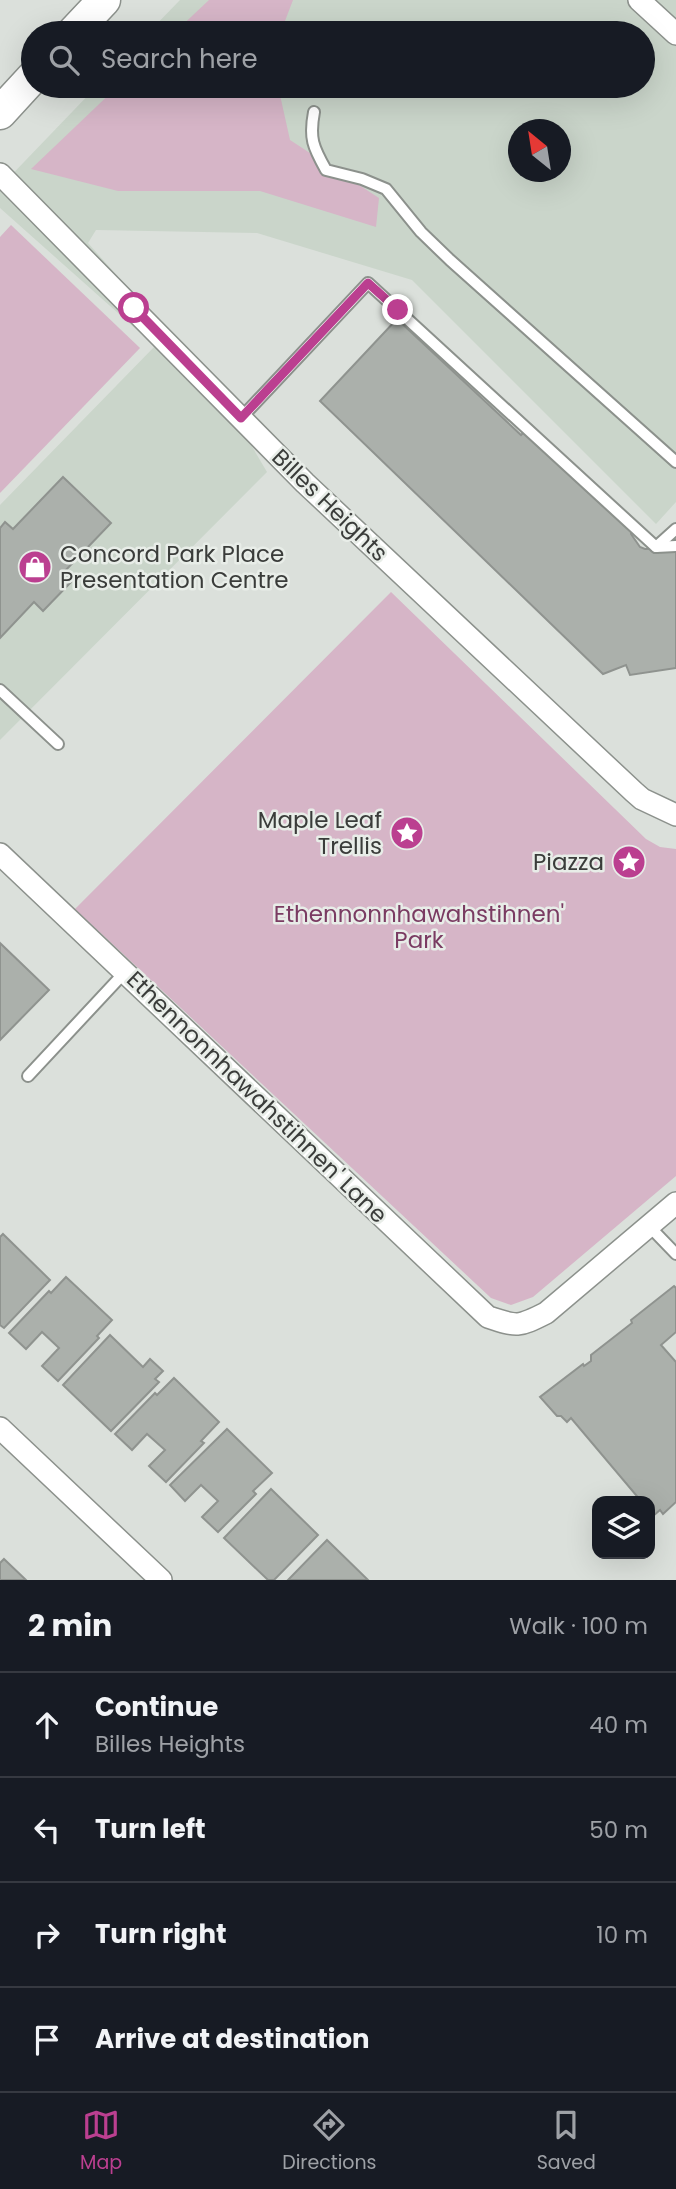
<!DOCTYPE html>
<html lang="en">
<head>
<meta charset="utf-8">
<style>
  body { margin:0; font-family:Poppins,sans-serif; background:#242831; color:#f1f3f6 }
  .controls { position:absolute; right:21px; bottom:21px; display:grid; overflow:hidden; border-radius:14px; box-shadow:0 7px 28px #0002 }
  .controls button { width:63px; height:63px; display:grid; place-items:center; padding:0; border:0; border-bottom:2px solid #363941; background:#171b24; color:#f1f3f6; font:35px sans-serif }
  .compass { position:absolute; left:508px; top:119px; width:63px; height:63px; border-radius:50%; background:#171b24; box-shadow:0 7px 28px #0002; rotate:330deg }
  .stop { position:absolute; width:21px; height:21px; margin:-16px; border:5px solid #bb3f90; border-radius:50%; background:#fff }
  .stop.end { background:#bb3f90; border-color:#fff; box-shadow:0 2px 7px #0008 }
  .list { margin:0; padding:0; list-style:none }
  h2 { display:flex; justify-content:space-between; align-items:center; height:91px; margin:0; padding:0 28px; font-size:30px }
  h2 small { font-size:23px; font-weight:400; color:#9ea1a6 }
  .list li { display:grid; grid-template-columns:46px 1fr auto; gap:21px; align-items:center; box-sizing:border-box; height:105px; padding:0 28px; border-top:2px solid #363941 }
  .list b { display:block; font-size:26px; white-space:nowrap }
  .list p { margin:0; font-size:23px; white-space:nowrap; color:#9ea1a6 }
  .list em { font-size:23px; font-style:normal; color:#9ea1a6 }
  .icon { flex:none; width:38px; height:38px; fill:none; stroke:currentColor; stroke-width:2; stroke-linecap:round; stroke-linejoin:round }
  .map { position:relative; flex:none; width:676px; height:1580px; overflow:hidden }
  .search { position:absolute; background:#171b24; box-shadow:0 7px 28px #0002; left:21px; right:21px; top:21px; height:77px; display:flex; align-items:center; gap:18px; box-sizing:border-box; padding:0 24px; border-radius:38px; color:#9ea1a6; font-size:26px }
  .sheet { height:511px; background:#171b24 }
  nav { display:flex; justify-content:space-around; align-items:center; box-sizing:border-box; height:98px; border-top:2px solid #363941; background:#171b24; font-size:19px; color:#9ea1a6 }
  nav a { display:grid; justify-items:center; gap:4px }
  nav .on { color:#bb3f90 }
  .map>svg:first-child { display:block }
</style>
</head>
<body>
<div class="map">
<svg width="676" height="1580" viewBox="0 0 676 1580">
  <rect width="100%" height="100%" fill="#dbe0db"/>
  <path fill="#cad5ca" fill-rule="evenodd" d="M180,0H676V502L656,524L412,280L257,233L96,230L88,243L218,389L267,472L0,740V505L155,346L0,208V187L97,86H643V33H148ZM518,130H560V172H518Z"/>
  <g fill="#d6b5c7">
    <path d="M209,0H293L285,21L284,33H174Z"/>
    <path d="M118,86H278L290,140L379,198L376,227L260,191H118L31,169Z"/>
    <path d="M11,225L140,348L0,493V237Z"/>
    <path d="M391,592L646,839L660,847L676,849V1176L533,1297L511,1305L491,1298L75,909Z"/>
  </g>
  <g fill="#abb0ab" stroke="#8f938f" stroke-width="2">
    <path d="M397,319L521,435L531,425L631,521V534L640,547L645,549L676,548V668L630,675L626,665L603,674L320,401Z"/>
    <path d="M63,477L111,523L63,573L72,581L43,611L34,602L0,638V528L5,522L13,529Z"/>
    <path d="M0,943L49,990L0,1040Z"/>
    <path d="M3,1234L50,1280L4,1328L0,1325V1237Z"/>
    <path d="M66,1277L112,1320L97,1336L99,1338L58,1381L42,1366L59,1348L42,1332L26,1349L9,1333L49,1291L51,1293Z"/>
    <path d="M674,1286L676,1288V1332L661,1345L676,1362V1502L663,1514L660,1510L653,1516L650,1512V1501H641L571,1418L567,1422L561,1416H557L540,1397L583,1364L584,1366L591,1361V1355L632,1323L631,1320Z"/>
    <path d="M110,1335L143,1367L150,1359L163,1371L155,1379L159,1382L111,1431L63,1385Z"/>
    <path d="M174,1378L219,1422L201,1441L204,1443L166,1482L149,1466L165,1450L147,1434L132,1450L115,1434L155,1393L157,1395Z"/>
    <path d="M227,1429L272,1473L253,1491L256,1494L218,1532L202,1517L218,1501L201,1485L185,1501L170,1485Z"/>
    <path d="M271,1489L318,1535L274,1580H268L224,1538Z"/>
    <path d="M327,1540L368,1580H288Z"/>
    <path d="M4,1559L26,1580H0V1563Z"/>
  </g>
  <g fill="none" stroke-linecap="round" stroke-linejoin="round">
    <defs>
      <g id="lane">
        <path d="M314,112C309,138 313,147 326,170L362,179L386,189L421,232L450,260L676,462"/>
        <path d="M241,418L368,283L656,547L676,546"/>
        <path d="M656,547L676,529"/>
        <path d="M0,690L58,744"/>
        <path d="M28,1076L125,972"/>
        <path d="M649,1226L676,1254"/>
      </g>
      <g id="street">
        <path d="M639,0L676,34"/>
        <path d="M0,174L305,483L634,792L642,799L676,815"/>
        <path d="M0,854L488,1317C518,1327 518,1327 546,1313L676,1203"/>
        <path d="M0,1428L161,1580"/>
      </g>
      <g id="secondary">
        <path d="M73,33L104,0"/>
        <path d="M0,113L33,77"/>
      </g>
    </defs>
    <use href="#lane" stroke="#8c918c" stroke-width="14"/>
    <use href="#street" stroke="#8c918c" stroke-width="24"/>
    <use href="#secondary" stroke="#8c918c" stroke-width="35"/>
    <use href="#lane" stroke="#fff" stroke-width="10"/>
    <use href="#street" stroke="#fff" stroke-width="21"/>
    <use href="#secondary" stroke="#fff" stroke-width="32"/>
  </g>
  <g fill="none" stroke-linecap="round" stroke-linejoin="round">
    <path stroke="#bb3f90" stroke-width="9" d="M134,308L241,418L368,283L398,310"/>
  </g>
  <defs>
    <symbol id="shop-disc" viewBox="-11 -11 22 22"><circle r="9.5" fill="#bb3f90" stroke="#e8ede8"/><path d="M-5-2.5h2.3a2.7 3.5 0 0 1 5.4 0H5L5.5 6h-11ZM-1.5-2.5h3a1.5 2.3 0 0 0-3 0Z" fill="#fff"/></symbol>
    <symbol id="sight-disc" viewBox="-11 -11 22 22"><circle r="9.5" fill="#bb3f90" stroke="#e8ede8"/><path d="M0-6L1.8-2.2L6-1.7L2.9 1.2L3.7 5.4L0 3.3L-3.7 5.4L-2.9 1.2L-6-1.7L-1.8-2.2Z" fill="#fff"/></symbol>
  </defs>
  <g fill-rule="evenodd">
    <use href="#shop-disc" x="16" y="548" width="38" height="38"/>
    <use href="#sight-disc" x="388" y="814" width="38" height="38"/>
    <use href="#sight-disc" x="610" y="843" width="38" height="38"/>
  </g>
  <g text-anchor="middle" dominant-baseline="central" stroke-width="5" stroke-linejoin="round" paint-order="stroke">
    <g font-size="23" fill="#3a3c3a" stroke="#e8ede8">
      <text transform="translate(330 505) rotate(44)">Billes Heights</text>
      <text transform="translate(257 1097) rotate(44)">Ethennonnhawahstihnen' Lane</text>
    </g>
    <g font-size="23" fill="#3a3c3a" stroke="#e8ede8" text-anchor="end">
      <text x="60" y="554" text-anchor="start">Concord Park Place<tspan x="60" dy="26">Presentation Centre</tspan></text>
      <text x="382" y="820">Maple Leaf<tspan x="382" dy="26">Trellis</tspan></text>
      <text x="604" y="862">Piazza</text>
    </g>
    <g font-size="23" fill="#7a3b62" stroke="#e8ede8">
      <text x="419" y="914">Ethennonnhawahstihnen'<tspan x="419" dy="26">Park</tspan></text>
    </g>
  </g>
</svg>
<div class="controls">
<button><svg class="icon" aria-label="layers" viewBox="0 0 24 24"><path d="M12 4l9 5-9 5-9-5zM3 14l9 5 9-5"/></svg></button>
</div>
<svg class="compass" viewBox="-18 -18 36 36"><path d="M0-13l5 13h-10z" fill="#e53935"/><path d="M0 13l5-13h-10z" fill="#9ea1a6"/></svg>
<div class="stop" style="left:134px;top:308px"></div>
<div class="stop end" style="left:398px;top:310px"></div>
<div class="search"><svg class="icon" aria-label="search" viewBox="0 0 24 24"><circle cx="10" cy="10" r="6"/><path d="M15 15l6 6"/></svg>Search here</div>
</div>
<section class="sheet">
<h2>2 min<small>Walk · 100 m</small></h2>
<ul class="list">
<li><svg class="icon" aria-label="ahead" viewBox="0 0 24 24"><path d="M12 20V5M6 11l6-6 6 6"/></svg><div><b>Continue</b><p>Billes Heights</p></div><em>40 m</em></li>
<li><svg class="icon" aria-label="left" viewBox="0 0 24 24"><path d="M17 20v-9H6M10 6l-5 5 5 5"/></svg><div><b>Turn left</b></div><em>50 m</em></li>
<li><svg class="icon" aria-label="right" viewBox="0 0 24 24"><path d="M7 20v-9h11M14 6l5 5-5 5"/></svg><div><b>Turn right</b></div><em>10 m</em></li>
<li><svg class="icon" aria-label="arrive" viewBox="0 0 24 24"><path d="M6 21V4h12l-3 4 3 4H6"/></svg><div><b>Arrive at destination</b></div></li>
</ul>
</section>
<nav>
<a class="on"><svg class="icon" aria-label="map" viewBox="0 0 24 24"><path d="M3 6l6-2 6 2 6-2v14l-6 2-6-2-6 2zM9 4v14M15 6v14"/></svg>Map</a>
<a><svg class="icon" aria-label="directions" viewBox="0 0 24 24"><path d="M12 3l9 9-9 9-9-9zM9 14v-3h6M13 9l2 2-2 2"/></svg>Directions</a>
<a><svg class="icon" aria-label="saved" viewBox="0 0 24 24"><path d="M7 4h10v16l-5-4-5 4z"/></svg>Saved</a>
</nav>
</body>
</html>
